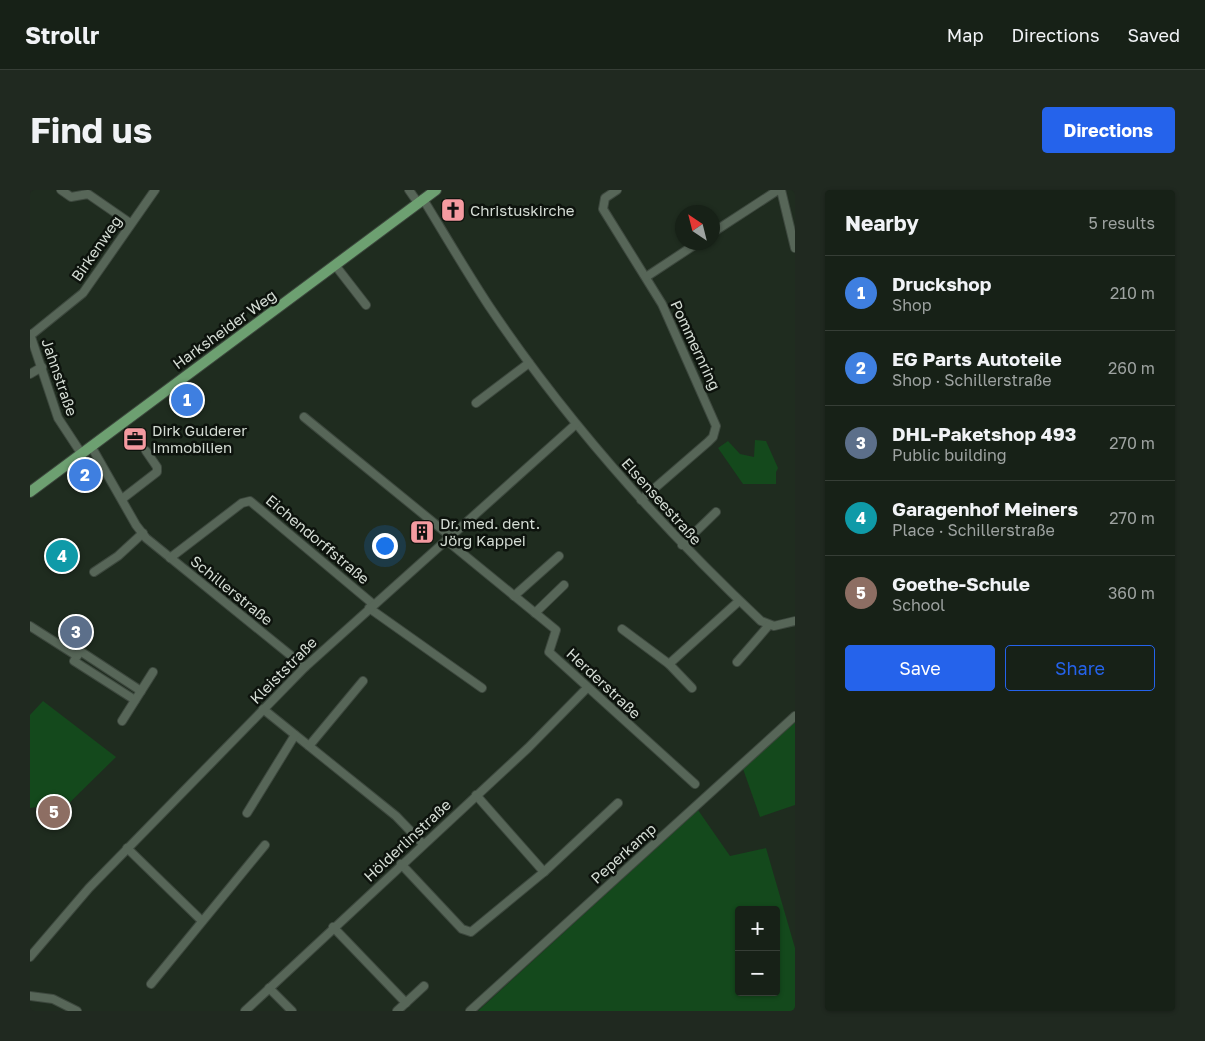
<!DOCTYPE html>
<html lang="en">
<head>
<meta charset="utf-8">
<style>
  body { margin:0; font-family:"Golos Text",sans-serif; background:#202920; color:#f1f3f6 }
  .controls { position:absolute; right:15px; bottom:15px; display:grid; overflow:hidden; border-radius:5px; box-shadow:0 1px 4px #0004 }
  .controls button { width:45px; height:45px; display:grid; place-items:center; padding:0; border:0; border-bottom:1px solid #363e36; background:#172117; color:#f1f3f6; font:25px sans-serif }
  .compass { position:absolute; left:645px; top:15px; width:45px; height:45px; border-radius:50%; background:#172117; box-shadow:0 1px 4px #0004; rotate:325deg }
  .you { position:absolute; left:354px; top:355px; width:18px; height:18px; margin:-12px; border:4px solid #fff; border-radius:50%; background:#1a73e8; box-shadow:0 0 0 8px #1a73e833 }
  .badge { display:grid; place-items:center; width:32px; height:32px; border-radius:50%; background:#2563eb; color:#fff; font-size:16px; font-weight:700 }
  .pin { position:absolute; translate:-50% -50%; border:2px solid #fff; box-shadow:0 1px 5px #0006 }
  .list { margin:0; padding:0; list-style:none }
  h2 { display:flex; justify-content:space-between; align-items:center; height:65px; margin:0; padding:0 20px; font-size:21px }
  h2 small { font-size:16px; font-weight:400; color:#9ea3a1 }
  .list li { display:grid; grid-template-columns:32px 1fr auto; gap:15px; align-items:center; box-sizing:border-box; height:75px; padding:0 20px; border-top:1px solid #363e36 }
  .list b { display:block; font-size:19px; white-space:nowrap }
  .list p { margin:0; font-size:16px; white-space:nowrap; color:#9ea3a1 }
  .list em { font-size:16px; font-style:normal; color:#9ea3a1 }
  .actions { display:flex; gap:10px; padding:15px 20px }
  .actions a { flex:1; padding:11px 0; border:1px solid #2563eb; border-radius:5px; text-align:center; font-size:18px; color:#2563eb }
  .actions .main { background:#2563eb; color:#fff }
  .map { position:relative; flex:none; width:765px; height:821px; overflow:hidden; border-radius:5px }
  header { display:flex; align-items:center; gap:30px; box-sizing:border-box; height:70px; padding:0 25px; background:#172117; border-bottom:1px solid #363e36 }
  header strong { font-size:24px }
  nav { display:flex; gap:28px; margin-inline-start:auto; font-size:18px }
  .intro { display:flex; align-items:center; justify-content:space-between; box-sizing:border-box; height:120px; padding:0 30px }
  h1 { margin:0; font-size:35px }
  .button { padding:12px 22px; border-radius:5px; background:#2563eb; color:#fff; font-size:18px; font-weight:700 }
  main { display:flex; gap:30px; padding:0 30px }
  aside { flex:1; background:#172117; border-radius:5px; box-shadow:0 1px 4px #0004 }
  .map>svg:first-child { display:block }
</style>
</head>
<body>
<header>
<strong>Strollr</strong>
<nav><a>Map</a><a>Directions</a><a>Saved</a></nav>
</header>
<div class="intro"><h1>Find us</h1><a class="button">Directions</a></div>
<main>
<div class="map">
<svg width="765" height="821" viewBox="0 0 765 821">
  <rect width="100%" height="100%" fill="#1f2c1f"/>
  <g fill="#14491c" fill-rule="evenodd">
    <path d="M725,250L736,251L748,278L746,282V294H713L688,258L698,251L710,264L724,267Z"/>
    <path d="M13,511L86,567L24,628L12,611L7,617L0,618V525Z"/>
    <path d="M765,531V615L730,627L712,576Z"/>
    <path d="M668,620L700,666L736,658L765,758V821H448ZM709,720H746V802H709Z"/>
  </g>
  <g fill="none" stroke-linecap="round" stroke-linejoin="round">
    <defs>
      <g id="minor">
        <path d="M31,0L41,7L58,4L100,33"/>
        <path d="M379,0L388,13"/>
        <path d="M587,0L575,8L573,19L632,114L686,236L683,247L678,252L611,310"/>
        <path d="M751,0L765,58"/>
        <path d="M393,9C415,45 436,81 459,116C537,232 629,335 731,431L744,436L765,431"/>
        <path d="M682,43L748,0"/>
        <path d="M305,75L336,115"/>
        <path d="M616,87L669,52"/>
        <path d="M0,144L28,228L51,263"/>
        <path d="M1,145L53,103L125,0"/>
        <path d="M0,184L12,177"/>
        <path d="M446,213L499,173"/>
        <path d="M274,227L420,346"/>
        <path d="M61,256L106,335L116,348L275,477"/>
        <path d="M92,309L127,282V277L116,261"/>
        <path d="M416,350L526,440L519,462L665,594"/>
        <path d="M652,355L686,322"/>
        <path d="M140,368L212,313L220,311L343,414"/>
        <path d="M64,382L88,366L113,343"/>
        <path d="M484,406L529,366"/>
        <path d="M339,418L452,498"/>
        <path d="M505,423L534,395"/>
        <path d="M0,436L47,466L44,471L105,510"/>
        <path d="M592,439L639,474L662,498"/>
        <path d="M47,466L50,461L111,501"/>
        <path d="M707,472L739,435"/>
        <path d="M639,474L709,411"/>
        <path d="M233,519L366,626L393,654"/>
        <path d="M92,531L123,482"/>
        <path d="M279,556L333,491"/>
        <path d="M446,605L514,682"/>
        <path d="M217,623L265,545"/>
        <path d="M97,658L172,731"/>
        <path d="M371,674L432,739L441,742L514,682L588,613"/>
        <path d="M303,737L376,813"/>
        <path d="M0,767L59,698L275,477L546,234"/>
        <path d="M121,794L235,655"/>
        <path d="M239,798L262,821"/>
        <path d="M0,806L23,809L47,821"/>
        <path d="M215,821L498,558L557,498"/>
        <path d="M367,821L394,796"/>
        <path d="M440,821L765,526"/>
      </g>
      <path id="major" d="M0,302L406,0"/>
    </defs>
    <use href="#minor" stroke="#3d483e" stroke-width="10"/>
    <use href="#major" stroke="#3d483e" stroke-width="12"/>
    <use href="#minor" stroke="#576658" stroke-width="8"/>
    <use href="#major" stroke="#6da071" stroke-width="10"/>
  </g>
  <defs>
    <symbol id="church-square" viewBox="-11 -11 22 22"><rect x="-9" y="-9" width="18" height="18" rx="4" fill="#f49aa0" stroke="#0d130d"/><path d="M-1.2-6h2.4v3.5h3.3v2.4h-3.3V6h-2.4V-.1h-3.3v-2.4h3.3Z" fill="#111"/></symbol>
    <symbol id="office-square" viewBox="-11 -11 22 22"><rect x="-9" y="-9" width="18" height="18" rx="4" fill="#f49aa0" stroke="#0d130d"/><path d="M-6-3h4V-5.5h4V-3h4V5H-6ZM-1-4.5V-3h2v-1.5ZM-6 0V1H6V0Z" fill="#111"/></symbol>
    <symbol id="building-square" viewBox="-11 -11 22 22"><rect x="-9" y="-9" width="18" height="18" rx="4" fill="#f49aa0" stroke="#0d130d"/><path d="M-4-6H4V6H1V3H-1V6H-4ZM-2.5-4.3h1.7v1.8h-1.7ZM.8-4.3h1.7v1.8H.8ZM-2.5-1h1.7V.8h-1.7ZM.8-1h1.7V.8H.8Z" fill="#111"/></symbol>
  </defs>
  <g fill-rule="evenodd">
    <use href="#church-square" x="409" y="6" width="28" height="28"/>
    <use href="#office-square" x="91" y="235" width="28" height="28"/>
    <use href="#building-square" x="378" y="328" width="28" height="28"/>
  </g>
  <g text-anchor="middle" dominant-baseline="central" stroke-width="5" stroke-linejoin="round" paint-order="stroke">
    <g font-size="15" fill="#d4dcd4" stroke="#0d130d" text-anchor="start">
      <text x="440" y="20">Christuskirche</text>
      <text x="122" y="240">Dirk Gulderer<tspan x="122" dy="17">Immobilien</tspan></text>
      <text x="410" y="333">Dr. med. dent.<tspan x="410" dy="17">Jörg Kappei</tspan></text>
    </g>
    <g font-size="15" fill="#d4dcd4" stroke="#0d130d">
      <text transform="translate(66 58) rotate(-55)">Birkenweg</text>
      <text transform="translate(194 139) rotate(-36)">Harksheider Weg</text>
      <text transform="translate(666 155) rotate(65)">Pommernring</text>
      <text transform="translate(30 187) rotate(71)">Jahnstraße</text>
      <text transform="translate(632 311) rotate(48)">Elsenseestraße</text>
      <text transform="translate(288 349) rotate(40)">Eichendorffstraße</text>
      <text transform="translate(202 400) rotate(39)">Schillerstraße</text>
      <text transform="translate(253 480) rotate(-45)">Kleiststraße</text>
      <text transform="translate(574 493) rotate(43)">Herderstraße</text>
      <text transform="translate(377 650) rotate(-43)">Hölderlinstraße</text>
      <text transform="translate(593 663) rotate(-42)">Peperkamp</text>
    </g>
  </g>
</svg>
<div class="controls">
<button>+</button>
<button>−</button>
</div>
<svg class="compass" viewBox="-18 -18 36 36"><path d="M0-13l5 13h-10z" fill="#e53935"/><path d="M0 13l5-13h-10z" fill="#9ea3a1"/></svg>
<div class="you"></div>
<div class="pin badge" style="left:157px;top:210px;background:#3f7fe0">1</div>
<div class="pin badge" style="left:55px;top:285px;background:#3f7fe0">2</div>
<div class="pin badge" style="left:46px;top:442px;background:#5c6f8a">3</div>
<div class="pin badge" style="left:32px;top:366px;background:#0f9aa8">4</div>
<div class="pin badge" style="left:24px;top:622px;background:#8d6e63">5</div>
</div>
<aside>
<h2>Nearby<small>5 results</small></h2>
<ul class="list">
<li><span class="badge" style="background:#3f7fe0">1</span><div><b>Druckshop</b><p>Shop</p></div><em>210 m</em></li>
<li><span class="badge" style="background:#3f7fe0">2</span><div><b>EG Parts Autoteile</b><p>Shop · Schillerstraße</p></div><em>260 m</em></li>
<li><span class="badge" style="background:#5c6f8a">3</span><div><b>DHL-Paketshop 493</b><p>Public building</p></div><em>270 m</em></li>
<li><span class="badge" style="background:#0f9aa8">4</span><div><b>Garagenhof Meiners</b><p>Place · Schillerstraße</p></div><em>270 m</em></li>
<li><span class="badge" style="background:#8d6e63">5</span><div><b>Goethe-Schule</b><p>School</p></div><em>360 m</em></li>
</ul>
<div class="actions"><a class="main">Save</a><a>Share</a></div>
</aside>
</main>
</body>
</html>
